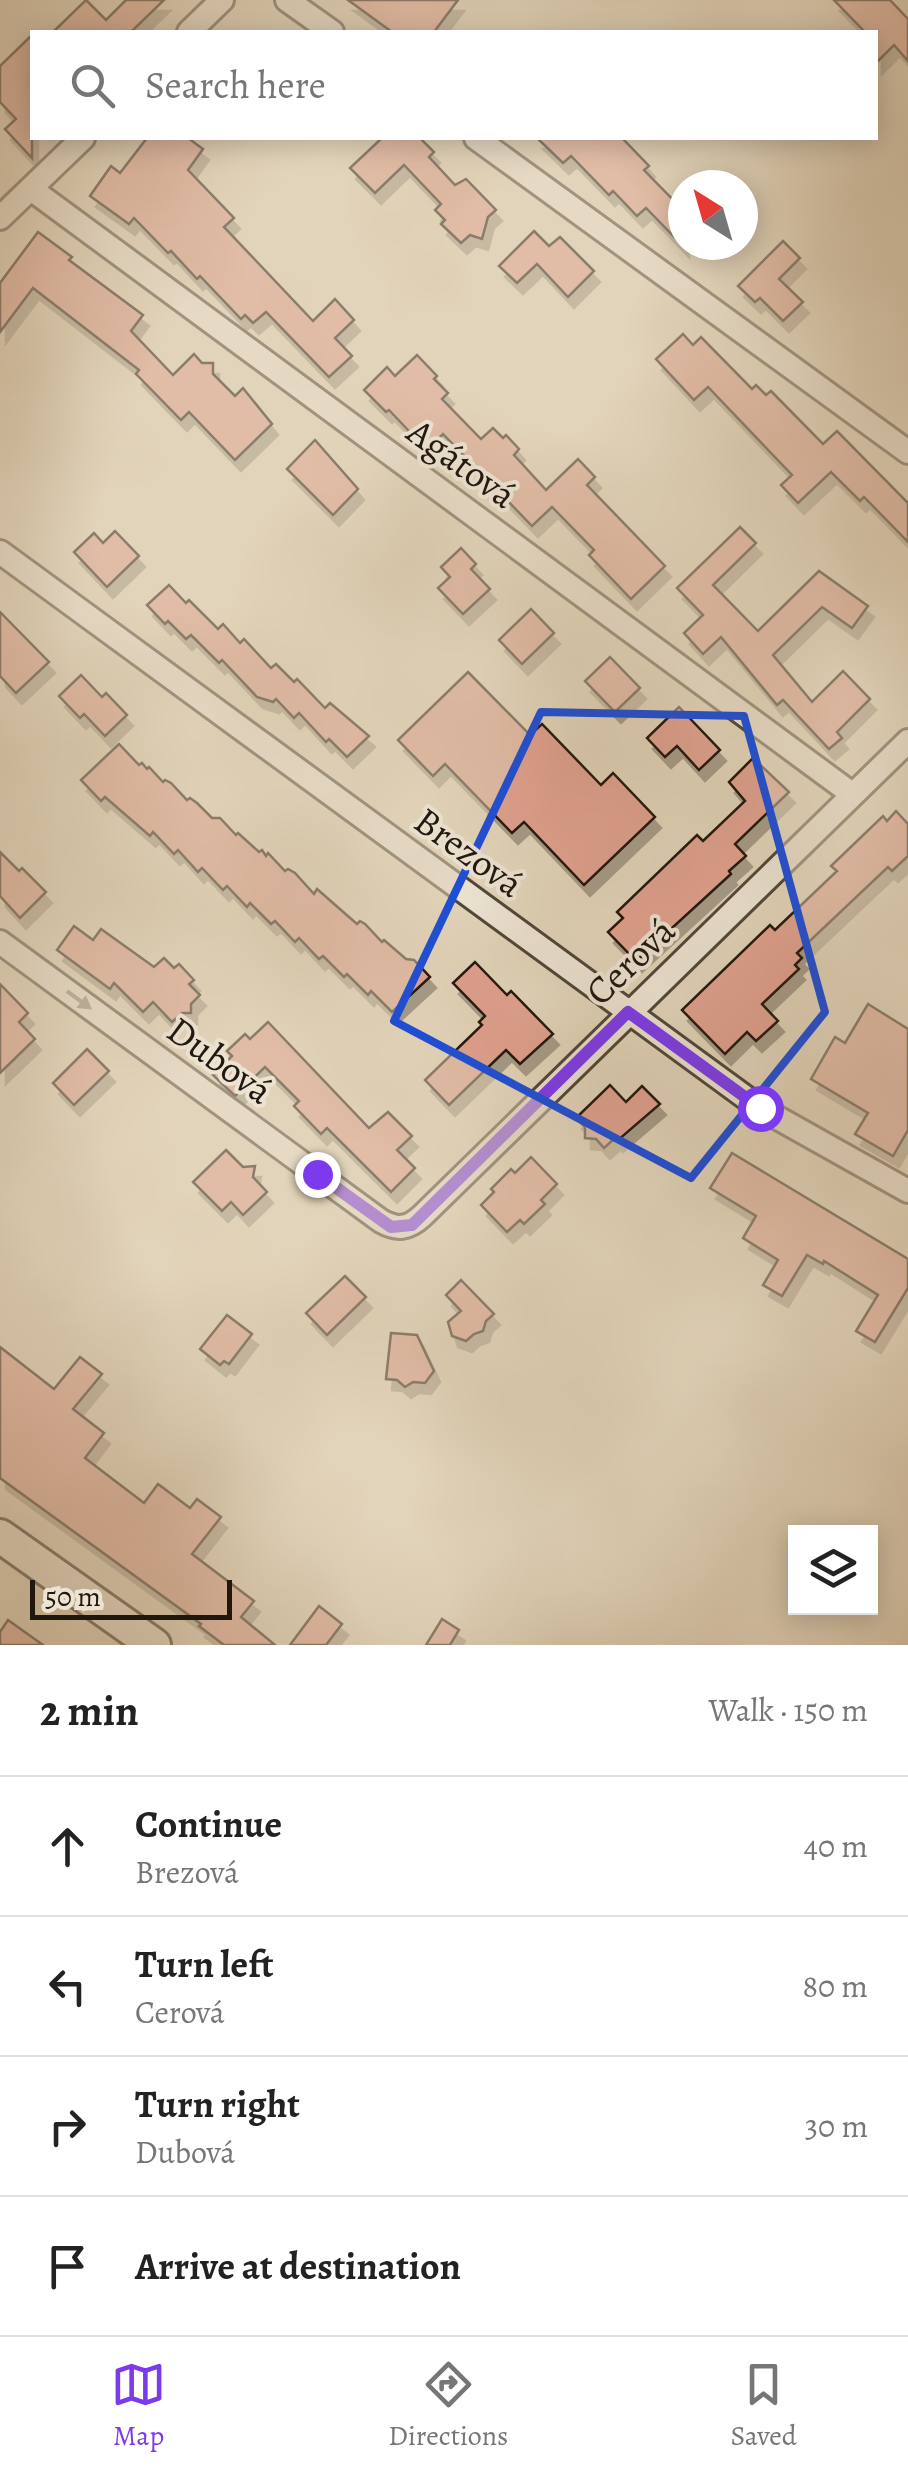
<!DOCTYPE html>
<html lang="en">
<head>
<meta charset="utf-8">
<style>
  body { margin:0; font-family:Alegreya,serif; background:#f6f6f6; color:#222 }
  .controls { position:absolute; right:30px; bottom:30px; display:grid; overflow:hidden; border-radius:0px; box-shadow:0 5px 25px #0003 }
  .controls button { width:90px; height:90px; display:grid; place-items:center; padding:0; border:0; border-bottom:2px solid #e0e0e0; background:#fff; color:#222; font:50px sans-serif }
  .compass { position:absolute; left:668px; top:170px; width:90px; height:90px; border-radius:50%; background:#fff; box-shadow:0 5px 25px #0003; rotate:323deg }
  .scale { position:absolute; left:30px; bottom:25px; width:202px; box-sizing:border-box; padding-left:10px; border:5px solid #20170e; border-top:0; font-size:28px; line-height:35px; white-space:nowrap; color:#20170e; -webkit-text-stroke:8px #ece3d2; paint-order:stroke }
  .stop { position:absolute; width:30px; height:30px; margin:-22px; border:8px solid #7c3aed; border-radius:50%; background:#fff }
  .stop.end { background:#7c3aed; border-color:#fff; box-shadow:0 2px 10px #0008 }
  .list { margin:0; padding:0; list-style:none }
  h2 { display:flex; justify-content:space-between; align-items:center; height:130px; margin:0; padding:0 40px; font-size:42px }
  h2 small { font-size:32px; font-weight:400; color:#767676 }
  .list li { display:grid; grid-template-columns:65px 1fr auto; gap:30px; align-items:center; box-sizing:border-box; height:140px; padding:0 40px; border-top:2px solid #e0e0e0 }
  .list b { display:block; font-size:38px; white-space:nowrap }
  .list p { margin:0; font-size:32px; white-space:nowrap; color:#767676 }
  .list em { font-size:32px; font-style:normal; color:#767676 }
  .icon { flex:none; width:55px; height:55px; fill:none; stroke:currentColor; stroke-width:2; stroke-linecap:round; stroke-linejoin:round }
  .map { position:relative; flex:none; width:908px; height:1645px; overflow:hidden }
  .search { position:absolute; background:#fff; box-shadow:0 5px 25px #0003; left:30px; right:30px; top:30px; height:110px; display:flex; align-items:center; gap:25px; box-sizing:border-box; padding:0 35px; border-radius:0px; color:#767676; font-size:38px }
  .sheet { height:690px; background:#fff }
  nav { display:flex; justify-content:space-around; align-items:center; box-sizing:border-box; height:140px; border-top:2px solid #e0e0e0; background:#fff; font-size:28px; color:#767676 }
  nav a { display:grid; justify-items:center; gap:5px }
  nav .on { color:#7c3aed }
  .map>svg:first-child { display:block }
</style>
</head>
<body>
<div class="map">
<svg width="908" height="1645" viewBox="0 0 908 1645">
  <defs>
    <filter id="shadow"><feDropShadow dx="6" dy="11" stdDeviation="0" flood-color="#0004"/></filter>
  </defs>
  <rect width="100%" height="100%" fill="#e2d4ba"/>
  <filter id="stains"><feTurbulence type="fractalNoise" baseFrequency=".002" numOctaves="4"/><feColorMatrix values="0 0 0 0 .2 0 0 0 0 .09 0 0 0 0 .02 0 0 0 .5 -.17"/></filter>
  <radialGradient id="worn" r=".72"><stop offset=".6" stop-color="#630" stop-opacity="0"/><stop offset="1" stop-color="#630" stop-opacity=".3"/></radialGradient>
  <g fill="#e0a18f" stroke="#20170e" stroke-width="2.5" filter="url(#shadow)">
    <path d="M86,0L106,20L126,0H164L131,32H53Z"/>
    <path d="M348,0H458L434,32H392Z"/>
    <path d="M834,0H890L908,19V61L894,45L876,63V32H865Z"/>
    <path d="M32,35V158L5,129L16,119L0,102V66Z"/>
    <path d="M147,138H188L203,149L188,170L234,218L224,227L313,321L335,299L354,320L335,338L352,356L329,377L266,312L253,323L245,315L241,319L200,276L197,279L171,251L168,253L134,218L129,224L90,196L111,166L120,173Z"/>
    <path d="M382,138H420L434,152L429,157L455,185L466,179L496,210L488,217L482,239L470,235L461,243L441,224L445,220L435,210L441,204L404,165L375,193L350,168Z"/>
    <path d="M537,138H622L649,166L644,170L683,210V246L646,208L637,216L613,191L609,195L571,156L563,163Z"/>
    <path d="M534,231L549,246L560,237L594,271L568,297L537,264L517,283L499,266Z"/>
    <path d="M38,232L72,257L69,260L143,315L131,331L173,375L194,354L202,363H213V374L235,396L243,388L272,424L235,460L189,412L181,420L136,374L139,370L33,288L0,332V283Z"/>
    <path d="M783,241L800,258L779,279L803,302L783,321L760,298L755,302L738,286Z"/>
    <path d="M683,334L693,345L701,337L752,389L756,385L766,395L771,391L823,444L837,431L908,503V542L864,497L860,501L831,472L798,503L781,485L792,475L708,387L694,400L656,359Z"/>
    <path d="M417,355L437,376L434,379L448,393L442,399L481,439L493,428L503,438L506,435L519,449L514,455L546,490L578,459L595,477L587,485L665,566L631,599L589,555L594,550L552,507L532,526L443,434L427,450L389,410L386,412L364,390L387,367L395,376Z"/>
    <path d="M315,440L358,489L333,515L287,469Z"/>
    <path d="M740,527L756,543L713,585L758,631L819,571L868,606L852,628L822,607L773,655L812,702L843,671L870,699L837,732L842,738L829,749L783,700L777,705L721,637L703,654L684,633L703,615L677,588Z"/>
    <path d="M115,531L139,556L107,587L74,552L94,533L103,543Z"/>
    <path d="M461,548L476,564L471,569L490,589L463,614L438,588L450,577L441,567Z"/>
    <path d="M169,585L186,603L189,600L218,629L223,624L240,643L244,639L271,668L276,664L294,682L297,679L325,708L330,703L369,736L347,757L329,739L326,742L299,713L294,718L276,699L273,702L257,697L222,660L219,663L191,635L186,639L168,621L165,624L147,605Z"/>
    <path d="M531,609L554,633L522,664L499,640Z"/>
    <path d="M0,612L49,662L16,693L0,676Z"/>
    <path d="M610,657L640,688L615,712L585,681Z"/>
    <path d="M468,672L530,735L542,724L601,785L613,773L655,817L584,885L524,822L512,833L445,764L433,776L398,740Z"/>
    <path d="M81,675L102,697L106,693L127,715L105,736L84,714L80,718L59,696Z"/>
    <path d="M679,707L720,750L699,770L677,746L665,757L647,738Z"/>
    <path d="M119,744L139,765L142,763L147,769L149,767L163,782L165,780L171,783L187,800L190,798L197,803L212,818H220L236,835L238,833L259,852L262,850L266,856L268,853L285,871L288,869L295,873L314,894L317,889L357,924L360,921L365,924L382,942L384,940L406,959L414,960L430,977L392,1012L371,991L368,995L347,974L344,977L323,956L319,959L299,938L295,942L275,921L271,924L250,903L247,907L227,886L223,890L202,868L198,872L178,850L174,854L153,832L150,836L105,797L101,801L81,780Z"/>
    <path d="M753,758L789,792L735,844L746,856L729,871L731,874L636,961L608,932L623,918L617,912L697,835L703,841L745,801L729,782Z"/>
    <path d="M896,811L908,824V856L892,871L888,867L797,953L802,958L795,965L799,969L762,1004L778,1021L756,1041L747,1032L725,1054L682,1010L770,925L775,930L837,871L831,866L883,816L887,821Z"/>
    <path d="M0,852L19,871L22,868L46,892L20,918L0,896Z"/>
    <path d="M74,926L93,940L101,929L154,967L164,958L174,968L179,964L194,980L189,984L200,995L191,1004V1013H182L172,1022L153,1002L143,1012L114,983L110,989L57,950Z"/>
    <path d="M475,962L507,995L511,991L553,1034L520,1064L506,1050L449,1105L425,1080L482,1025L479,1022L485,1016L453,983Z"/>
    <path d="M0,984L28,1013L19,1022L35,1039L0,1073Z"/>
    <path d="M868,1004L908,1029V1130L893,1156L855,1134L868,1113L811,1079L835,1037L845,1043Z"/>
    <path d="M268,1022L369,1128L388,1112L412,1136L397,1150L415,1168L391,1192L327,1128L321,1134L294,1106L299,1101L265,1067L235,1096L213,1075L232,1056L227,1051L245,1034L250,1039Z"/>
    <path d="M87,1049L109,1071L74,1105L53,1083Z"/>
    <path d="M610,1085L626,1102L642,1086L660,1104L617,1141L615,1138L604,1148L596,1139L585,1138V1127L576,1118Z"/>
    <path d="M226,1150L243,1167L255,1166L253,1177L267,1192L243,1215L231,1202L222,1211L193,1182Z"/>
    <path d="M732,1153L908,1259V1288L875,1342L856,1331L878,1295L824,1261L823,1264L807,1255L782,1296L763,1285L778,1260L743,1238L756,1216L710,1188Z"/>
    <path d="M531,1157L557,1184L541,1200L545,1204L524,1224L520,1220L507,1232L481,1205L494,1192L491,1189L511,1169L515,1173Z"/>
    <path d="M345,1276L366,1297L327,1335L306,1313Z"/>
    <path d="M461,1280L494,1314L486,1321L483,1331L474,1334L466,1341L452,1336L448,1322L461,1311L446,1295Z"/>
    <path d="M227,1315L252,1334L229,1364L224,1361L220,1365L200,1349Z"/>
    <path d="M391,1333L417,1335L434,1371L425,1383L413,1382L405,1387L397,1380L386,1379Z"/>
    <path d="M0,1347L54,1389L80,1357L102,1374L73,1409L104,1433L85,1458L144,1503L158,1484L190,1508L197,1499L221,1517L192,1554L254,1601L241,1617L275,1645H224L199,1626L201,1624L0,1478Z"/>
    <path d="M319,1606L342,1624L326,1645H290Z"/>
    <path d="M442,1619L459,1630L450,1645H426Z"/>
    <path d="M8,1620L43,1645H0V1632Z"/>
  </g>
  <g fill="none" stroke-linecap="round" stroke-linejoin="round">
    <defs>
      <g id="street">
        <path d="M287,0L332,32"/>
        <path d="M189,32L222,0"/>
        <path d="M476,138L908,452"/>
        <path d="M31,189L852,794"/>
        <path d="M0,218L83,138"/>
        <path d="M0,552L760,1108L908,1191"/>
        <path d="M0,942L381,1221C397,1230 408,1229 422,1216L908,741"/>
      </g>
      <path id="secondary" d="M0,1536L154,1645"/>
    </defs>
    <use href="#street" stroke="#504639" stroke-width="28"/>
    <use href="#secondary" stroke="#20170e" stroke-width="38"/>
    <use href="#street" stroke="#ece3d2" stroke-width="22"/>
    <use href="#secondary" stroke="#ece3d2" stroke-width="32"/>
  </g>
  <defs><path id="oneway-solid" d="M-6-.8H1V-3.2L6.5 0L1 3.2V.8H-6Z" transform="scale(2.5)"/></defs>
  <use fill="#90877a" href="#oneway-solid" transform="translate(79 1000) rotate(36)"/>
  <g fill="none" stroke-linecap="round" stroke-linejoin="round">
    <path stroke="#7c3aed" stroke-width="12" d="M317,1174L391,1227L412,1225L628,1012L760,1108"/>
  </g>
  <path d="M0 0H908V1645H0ZM541,712L744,716L825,1012L691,1178L394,1021Z" fill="#e2d4ba" fill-opacity=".55" fill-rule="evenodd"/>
  <path fill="none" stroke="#1d4ed8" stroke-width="8" stroke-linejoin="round" d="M541,712L744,716L825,1012L691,1178L394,1021Z"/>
  <g text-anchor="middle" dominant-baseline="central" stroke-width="8" stroke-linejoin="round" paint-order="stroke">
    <g font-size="38" fill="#20170e" stroke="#ece3d2">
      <text transform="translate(462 463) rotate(36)">Agátová</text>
      <text transform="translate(469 852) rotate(36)">Brezová</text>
      <text transform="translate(630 961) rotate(-44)">Cerová</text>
      <text transform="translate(220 1060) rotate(36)">Dubová</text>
    </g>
  </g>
  <rect width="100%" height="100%" filter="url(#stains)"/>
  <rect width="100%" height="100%" fill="url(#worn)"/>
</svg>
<div class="controls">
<button><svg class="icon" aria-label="layers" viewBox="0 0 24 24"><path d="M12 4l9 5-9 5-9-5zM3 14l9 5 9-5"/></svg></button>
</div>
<svg class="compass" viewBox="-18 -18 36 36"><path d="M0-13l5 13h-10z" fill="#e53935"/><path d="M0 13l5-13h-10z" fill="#767676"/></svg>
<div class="scale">50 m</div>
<div class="stop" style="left:760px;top:1108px"></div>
<div class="stop end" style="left:317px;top:1174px"></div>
<div class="search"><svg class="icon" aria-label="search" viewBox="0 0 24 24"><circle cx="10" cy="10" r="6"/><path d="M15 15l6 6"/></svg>Search here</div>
</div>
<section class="sheet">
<h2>2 min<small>Walk · 150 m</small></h2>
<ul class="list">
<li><svg class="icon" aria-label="ahead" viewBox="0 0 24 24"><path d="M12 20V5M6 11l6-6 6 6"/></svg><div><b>Continue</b><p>Brezová</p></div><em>40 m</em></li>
<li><svg class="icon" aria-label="left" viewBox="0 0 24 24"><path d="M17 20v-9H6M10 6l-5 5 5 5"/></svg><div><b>Turn left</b><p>Cerová</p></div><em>80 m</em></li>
<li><svg class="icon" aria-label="right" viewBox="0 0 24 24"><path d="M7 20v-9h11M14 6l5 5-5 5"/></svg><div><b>Turn right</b><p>Dubová</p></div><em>30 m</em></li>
<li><svg class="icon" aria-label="arrive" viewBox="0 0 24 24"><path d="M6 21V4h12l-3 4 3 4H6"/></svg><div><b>Arrive at destination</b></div></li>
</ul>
</section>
<nav>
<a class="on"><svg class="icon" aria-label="map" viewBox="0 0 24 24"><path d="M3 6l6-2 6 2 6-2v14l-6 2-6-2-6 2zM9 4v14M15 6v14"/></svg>Map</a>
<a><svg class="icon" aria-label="directions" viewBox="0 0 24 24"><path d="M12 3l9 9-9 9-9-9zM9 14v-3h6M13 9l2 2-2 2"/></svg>Directions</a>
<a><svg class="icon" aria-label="saved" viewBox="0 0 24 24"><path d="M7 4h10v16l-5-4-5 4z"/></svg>Saved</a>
</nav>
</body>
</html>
